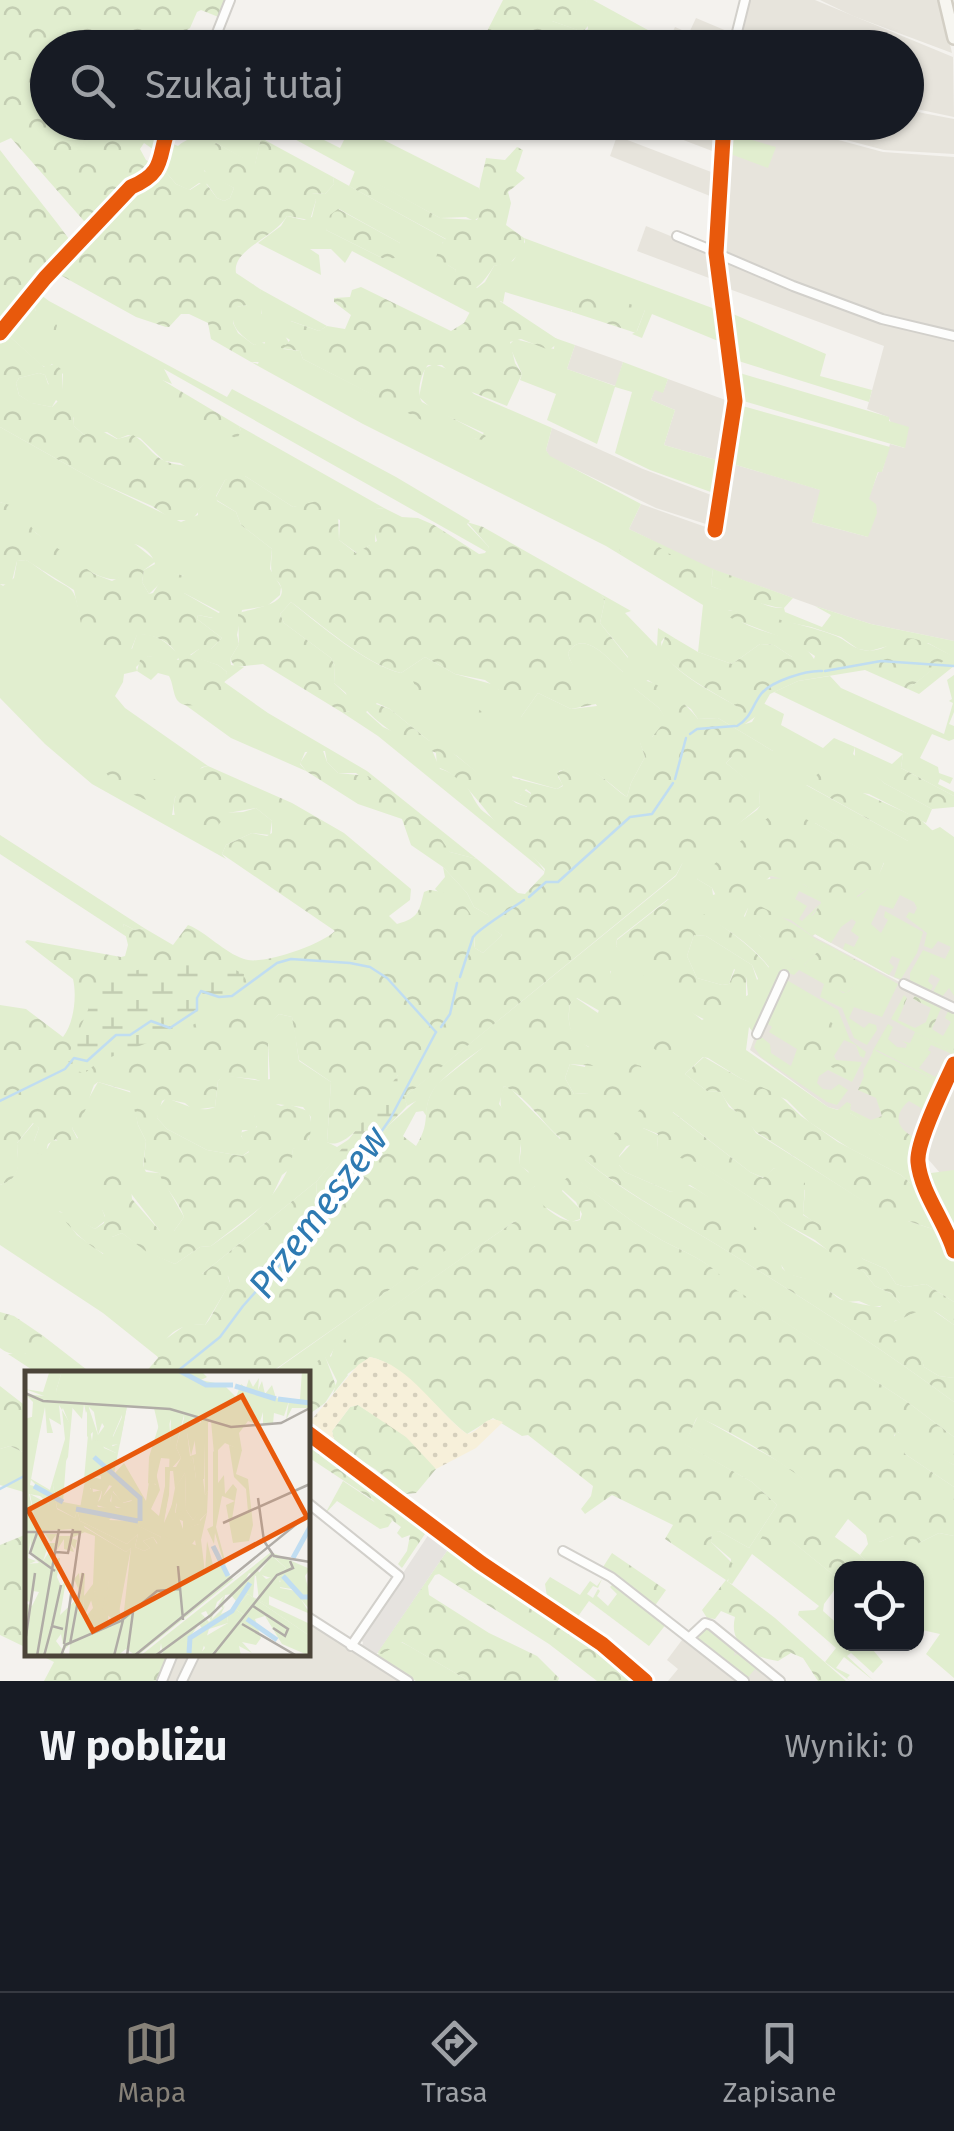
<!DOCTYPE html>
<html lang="pl">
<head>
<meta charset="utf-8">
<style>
  body { margin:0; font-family:"Fira Sans",sans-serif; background:#242831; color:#f1f3f6 }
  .controls { position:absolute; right:30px; bottom:30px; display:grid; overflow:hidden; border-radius:20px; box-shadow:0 2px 8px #0004 }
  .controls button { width:90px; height:90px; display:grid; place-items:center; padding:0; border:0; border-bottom:2px solid #363941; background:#171b24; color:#f1f3f6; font:50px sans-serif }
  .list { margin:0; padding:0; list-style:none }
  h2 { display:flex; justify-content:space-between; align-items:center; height:130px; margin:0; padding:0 40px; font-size:42px }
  h2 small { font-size:32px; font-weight:400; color:#9ea1a6 }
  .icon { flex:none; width:55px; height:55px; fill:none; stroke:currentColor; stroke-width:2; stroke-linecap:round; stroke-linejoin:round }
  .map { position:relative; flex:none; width:954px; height:1681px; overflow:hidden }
  .search { position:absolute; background:#171b24; box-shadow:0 2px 8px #0004; left:30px; right:30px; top:30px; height:110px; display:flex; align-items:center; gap:25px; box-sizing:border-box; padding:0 35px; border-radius:55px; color:#9ea1a6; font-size:38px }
  .sheet { height:310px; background:#171b24 }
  nav { display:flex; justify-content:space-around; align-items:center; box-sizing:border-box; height:140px; border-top:2px solid #363941; background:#171b24; font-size:28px; color:#9ea1a6 }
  nav a { display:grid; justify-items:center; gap:5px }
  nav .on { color:#868178 }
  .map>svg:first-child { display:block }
</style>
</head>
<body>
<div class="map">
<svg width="954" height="1681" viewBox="0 0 954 1681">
  <defs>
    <pattern id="forest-crowns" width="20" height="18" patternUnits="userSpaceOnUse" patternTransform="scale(2.5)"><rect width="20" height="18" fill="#e1eecf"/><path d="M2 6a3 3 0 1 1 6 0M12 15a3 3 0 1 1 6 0" fill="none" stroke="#c3cdb2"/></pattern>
    <pattern id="wetland-marsh" width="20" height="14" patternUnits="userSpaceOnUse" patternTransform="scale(2.5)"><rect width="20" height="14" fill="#e1eecf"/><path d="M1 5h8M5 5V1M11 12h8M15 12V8" fill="none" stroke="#c3cdb2"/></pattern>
    <pattern id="sand-dots" width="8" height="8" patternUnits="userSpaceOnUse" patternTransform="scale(2.5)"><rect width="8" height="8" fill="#f7f0da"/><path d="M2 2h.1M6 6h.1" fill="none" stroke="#d5cfbc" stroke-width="1.8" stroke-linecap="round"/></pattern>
  </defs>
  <rect width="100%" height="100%" fill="#f4f2ee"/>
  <g fill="#e7e4dc">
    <path d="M747,0H815L953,57L954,117L907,107L906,48H736Z"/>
    <path d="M820,0H940L952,53L853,16Z"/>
    <path d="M696,18L734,34L730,47L665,48L675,27L689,33Z"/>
    <path d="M907,110L954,119V154L884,150L783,123L906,122Z"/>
    <path d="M642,123H722L720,154L686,141Z"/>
    <path d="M726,123H775L883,152L954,157V641L871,624L815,606L706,567L629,529L641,504L717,531L726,462L821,490L812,522L868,537V499L879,471L882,472L890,444L905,448L888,417L867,409L884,346L721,286L719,269Z"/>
    <path d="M617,136L719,175L716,195L710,196L610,156Z"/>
    <path d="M646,226L712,253L717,281L637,251Z"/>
    <path d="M575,345L623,362L616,386L567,369Z"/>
    <path d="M668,379L731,402L723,462L664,445L675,410L651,400L655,389L663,392Z"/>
    <path d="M552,428L643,469L719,498L712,526L656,508L550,457L546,450Z"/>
    <path d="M770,876L896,885L954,905V1005L889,975L815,934L813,936L954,1011V1189L921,1151L849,1109L851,1105L839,1110L828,1107L750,1050L778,972Z"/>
    <path d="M308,1619L402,1681H167L178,1654L182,1657L184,1654H308Z"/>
    <path d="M708,1626L777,1681H668L678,1669L667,1660L685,1636L695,1640Z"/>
  </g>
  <g fill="#e1eecf" fill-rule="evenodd">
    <path d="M586,0H593L668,41L665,47H568L558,41L551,24L552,21L584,32L588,29Z"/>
    <path d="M173,123H178L171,143L178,146C194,132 212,139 230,128L231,123L261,138L255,165L216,143L205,159L204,171L234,188L230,198L224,201L217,198L207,184L199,183L189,190L176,184L165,171H159Z"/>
    <path d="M265,123H290L340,148L352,124L479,188L483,198L481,215L474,221L466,217L440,218Z"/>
    <path d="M725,132L776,147L768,168L725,152Z"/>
    <path d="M333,177L447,240L442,243L448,265L456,270L455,274L477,288L485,282L494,266L513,261L525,242L524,238L723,312L728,345L652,314L642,338L632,334L637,331L645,310H571L572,312L505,292L503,303L501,301L470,313L352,251L345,263L331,249H310L319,255L321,275L258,243L281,226L287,216L304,220L312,217L316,200L310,193L325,194L334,184ZM339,209L400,243L384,259L326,230Z"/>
    <path d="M260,289L327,326L319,331L291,321L284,334L289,343L283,349L300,351L303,359L437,427L452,429L477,439L484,433L432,409L419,397L425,368L434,364L450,370L474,394L552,428L546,450L550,456L641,504L629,529L713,569L711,586C722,591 733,592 744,595C758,601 768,609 784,608L785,612L822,627L831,615L815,606L871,624L954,641V666L919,694L908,689L950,655L928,643L895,644L870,651L858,649L841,637L811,627L728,610C748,637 797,630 814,659L792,657L774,645L760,644L732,664L698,652L703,605L606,546L363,424L251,362L258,364L265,342L254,345C240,334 226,325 237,307L246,305L262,314Z"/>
    <path d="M37,292L49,301L227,397L232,389L396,477L470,521L467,524L489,547L487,552L164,369L172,384L162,380L241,431L239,426L384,508L376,509L375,545H370L357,553L339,540L340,520L305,505L293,507L245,476L225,480L216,496L217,501L236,512L241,525L272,549L270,569L281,587L280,595L267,606L242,610L237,635L239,644L230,659L231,665L244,667L224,682L268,713L367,771L477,859L450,852L356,773H338L327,762L325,751L305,752L300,764L306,771L231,738L184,704C205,701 218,696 227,672L218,665L190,656L199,649H211L222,638L197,619L198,615L212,618L220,612L184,593V576L171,573L149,594L142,582L144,570L155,564C152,553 145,548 135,544L118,579C97,583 52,547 35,532C19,518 24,510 0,502V427L96,481L181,522L198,515V490L207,480L180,463L164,461L140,438L128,435L118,439L107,432L84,435L74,426V418L56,400L52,407L31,403L19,395L16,383L19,378L39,373L45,375L48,384L62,390L63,374L52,364L47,368L41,365L8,335L14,325L22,324L36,311L31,299Z"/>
    <path d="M726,311L826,354L820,376L872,390L869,402L732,359Z"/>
    <path d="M555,338L575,345L567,369L615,386L623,362L668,379L663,393L655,390L651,400L675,410L664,445L723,462L719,495L650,470L615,453L632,392L615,387L597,444L547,420L556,394L520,380L522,374L509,345L515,339L554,349Z"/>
    <path d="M733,371L889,417V421L909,427L905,448L740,400Z"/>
    <path d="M739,405L890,447L882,472H878L869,499L876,504L877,513L868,537L812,522L820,490L726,462L736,407Z"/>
    <path d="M26,560C34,564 40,570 48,575C69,590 74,583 79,612L132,649L137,634C156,633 167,642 180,656L175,662L148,656L136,667L137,671L124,674L123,682L115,696L125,708L208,766L202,767L175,797L172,815L243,812L256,808L272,821L270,835L252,833L226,845L222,854L226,859L92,784L45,744L0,698V584L3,586L14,578L17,561Z"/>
    <path d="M601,594L631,611L625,613L657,646L658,628L676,639L664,638L661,642C663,671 720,695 743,710L745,724L752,722L763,703L784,714L781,725L823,748L834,738L855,747L853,754L884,783L932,809L926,823L869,794L806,785L908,841L940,827L954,837V996L949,988L941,998L932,994L940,979L931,974L928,981L933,986L929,993L910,983V973L923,950L945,959L951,947L938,941L932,949L924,946L927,933L906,917L909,912L914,914L917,908L914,902L900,895L893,909L880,905L871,924L881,933L888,920L884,917L885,911L923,932L917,953L901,979L894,977L900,959L892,956L889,962L894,967L889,975L843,949L845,943L854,947L859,937L851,931L856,922L852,919L841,927L831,943L815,934L812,936L791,920L748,908L744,916L760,936L794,960L817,940L826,944L804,965L843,993L848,992L872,969L898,984L882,1017L854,1007L849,1018L864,1028L869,1023L876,1025L877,1030L867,1045L854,1038L842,1008L820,997L824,984L799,970L794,975L780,970V975L754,1034L749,1027L746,1050L828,1107L838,1110L847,1102L851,1104L850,1113C878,1128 879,1144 917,1146L928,1198L901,1175L849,1148L809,1122L787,1100L740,1078L708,1058L703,1057L685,1074L707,1091L721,1092L729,1107L747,1119L756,1133L894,1220L908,1221L945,1233L954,1261V1302L926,1284L906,1287L896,1284L886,1269L863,1259L803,1214L805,1190L774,1168L764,1178L750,1172L673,1112L643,1128L658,1135L657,1148C671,1155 683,1155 697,1162L774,1213L782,1222L864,1272L875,1286L892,1294L900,1303L873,1307L859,1301L846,1302L814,1281L787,1274L761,1233L696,1189L690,1185L671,1192L625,1172L619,1165V1157L630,1145L585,1160C631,1198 685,1224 735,1256C809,1302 884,1350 954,1402V1437L906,1401L726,1284C711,1259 678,1251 655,1236C625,1218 598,1195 571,1175L562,1191L580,1209V1219L571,1222L547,1208L515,1221L335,1347L330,1356L348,1375L333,1394L337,1381L325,1357L299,1373L270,1374L535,1186L528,1171L519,1165C519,1159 521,1154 521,1148C518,1123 491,1115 504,1086L511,1089L560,1139L589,1093L574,1094L565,1078L570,1064L585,1067L589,1047C569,1038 567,1025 570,1004L576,998L598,1013L611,971C561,1002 480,1042 440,1082C431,1090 425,1105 427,1117L423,1111L416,1112V1101L407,1106L404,1097L676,876L682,864L757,810L760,806L759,790L726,763L732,757L773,751L718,718L698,719L691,709L648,680L634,688L659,708L667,720L652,737L640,742L645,757L631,783L627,797C605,781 591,760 559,771L558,777L563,785L557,789L512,776L520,796L524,790L531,794L528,807L507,798L457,756L428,740L390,709L377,703L366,712L383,727L432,750L440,769C450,771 458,778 466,786C473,794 475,805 484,812C496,820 538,858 545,872L378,736L343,713L350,711L346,693L334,683L335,666L331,658L284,623L280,614L291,602C320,625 366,665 401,673L425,657L455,674L495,685L521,717L538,693L571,709L597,706C589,690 571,668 568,653C583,627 609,660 623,672L628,657L600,623L605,600ZM815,823L884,863C871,897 845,906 811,916L821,903L802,921L799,919L807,906L795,899L799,891L821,902L820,897C787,864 751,883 713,895L712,888L697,879ZM668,899C703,913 746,937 769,967L757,980L752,965L706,936L694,935L687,956L697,978L722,985L729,984L734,969L746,976L748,995L702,1020L635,967L616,946L617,939Z"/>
    <path d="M954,675V712L949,724L954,726V739L949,741L932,734L920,758L938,767L939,773L953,778L950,784L940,779L938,784L954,792V796L901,768L903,754L774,692L798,681L830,676L841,688L944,734L953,703L949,701L952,699L947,680Z"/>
    <path d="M0,835L144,928L135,930L123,924L127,937L0,854Z"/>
    <path d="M443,867L467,893L474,907L488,915L495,930L502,935L483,953L475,948L473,923L435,889L445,877Z"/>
    <path d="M785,979L838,1010L850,1040L866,1052L864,1058L860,1056L856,1045L844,1040L834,1056L836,1060L862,1062L852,1082L828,1070L819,1076L817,1083L823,1089L831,1090L839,1084L848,1090L837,1105L827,1102L761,1057L754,1047L759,1035L770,1044L771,1053L791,1066L797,1049L769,1032L772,1027L768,1024L764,1030L765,1020Z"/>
    <path d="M279,1014L292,1017C295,1028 297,1048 299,1061L331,1082L327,1142L337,1147L351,1138L317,1181L202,1274H227L230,1283L205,1325C180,1323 165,1333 158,1357L103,1313L0,1245V1185C24,1176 17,1161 17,1143L34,1123L39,1128L34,1141L47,1149L52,1140L59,1141L61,1145L78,1138L72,1128L98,1082L132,1093L138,1125L146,1141L143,1166L146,1172L159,1173L184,1217L174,1231H160L129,1191L102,1209L106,1220L95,1229L59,1211L77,1235L103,1254L112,1237L122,1233L148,1252L175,1264L200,1247L211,1246C245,1222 288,1193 293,1149L309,1140L311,1117L303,1107L276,1104L254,1116L259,1123L254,1130H242L241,1136L249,1147V1151L242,1156L207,1150L167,1129L157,1118L158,1109L166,1098C183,1103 198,1114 215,1107L218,1081L224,1075L261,1081L270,1079L267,1026Z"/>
    <path d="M888,1024L893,1027L888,1039L897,1047L906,1048L907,1044L902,1041L910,1043L915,1032L954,1053L953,1058H950L952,1054L931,1045L928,1050L931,1052L919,1068L935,1077L941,1069L947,1070L941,1066L944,1060L951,1064L943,1084L877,1050L872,1052Z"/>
    <path d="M921,1151L925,1153L931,1173L954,1170V1245L922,1172Z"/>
    <path d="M923,1308L931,1309L954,1325V1378L939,1376L924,1367L920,1353L891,1328V1323Z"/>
    <path d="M42,1335L91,1373H37L8,1354H25Z"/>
    <path d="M698,1416L778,1461L823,1492L880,1542L893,1536L919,1543L939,1533L954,1536V1678L926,1654L940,1634L922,1630L917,1634L916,1568H874L860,1555L868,1544L866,1535L848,1519L834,1538L785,1502L761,1540L789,1539L841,1581L824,1604L823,1611L841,1627L842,1644H868L883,1662L873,1673L851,1653L847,1656L874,1681L844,1657L836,1668L850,1675L847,1678L850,1681L825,1662L836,1648L798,1615L799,1611L815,1610L819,1606L752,1554L732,1584L728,1582L731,1559L711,1542L712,1533L719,1531L749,1548L777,1505L752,1482L684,1444Z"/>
    <path d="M896,1431L954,1465V1487L905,1454L894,1440Z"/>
    <path d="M10,1446L27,1454V1493L0,1485V1449Z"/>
    <path d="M343,1481L376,1503L392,1521L388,1527L380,1529L337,1501L325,1514Z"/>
    <path d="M550,1577L580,1595L590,1581L597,1586L602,1579L598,1588L593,1586L587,1594L593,1598L598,1589L600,1591L597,1596L608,1606L617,1594L610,1587L614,1583L667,1623L649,1646L589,1601L574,1622L548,1603L545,1584Z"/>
    <path d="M708,1626L736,1646L734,1656L740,1652L764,1670L760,1673L755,1669L745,1681L696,1640Z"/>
    <path d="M401,1642L409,1646L469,1681H416L376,1655Z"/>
  </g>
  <g fill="url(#forest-crowns)">
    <path d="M0,0H228L221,18L201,10L197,12L190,28L176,37L170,47L48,48V122L169,123L161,149L157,152L144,143L140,149L146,160L156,166L91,229L11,138L0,143Z"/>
    <path d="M503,0H586L592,21L583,32L552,21L558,40L568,47H487L482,41Z"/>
    <path d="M261,138L333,177L334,184L325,194L312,193L316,200L310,220L287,216C273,239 232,249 236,273L260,289L263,301L261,317L246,305L237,307L233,323L238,333L254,345L261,342L267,345L263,362H251L211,339L208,323L189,314H181L169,327H166L136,317L53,271C78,245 131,175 165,171L176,184L190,190L204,181L217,198L224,201L230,198L234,188L208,175L204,170L203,154L216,143L255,164Z"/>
    <path d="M517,147L523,150L516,171L525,178L508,192L511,203L506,225L524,238V248L510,263L494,266C484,282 466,306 449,284L456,270L436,258L439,247L446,239L349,186L355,171L440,218L477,220C485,203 477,198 480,184C482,174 484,168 486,158L505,160Z"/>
    <path d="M0,150C25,183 51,214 75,247L0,331Z"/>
    <path d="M338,209L400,243L395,258L384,259L326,230L330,215Z"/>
    <path d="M580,284L645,310L636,333L572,312L571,303Z"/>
    <path d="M361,287L451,331L464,323L477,299L492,296L557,339V344L549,350L521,339L510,342L515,363L522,374L507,406L467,390L442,365H428C421,373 416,393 422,402L486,436L483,440C467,438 453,429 437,428L303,359L300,351L281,348V344L286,345L290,340L274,330L276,319L282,318L319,331L327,326L345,329L351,315L334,302V298L350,297L352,290Z"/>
    <path d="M31,299L36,311L57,325L55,336H44L18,323L8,335L44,367L55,364L62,370V390H51L45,375L39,373L19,378L16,383L19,395L32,403L52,407L61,398L73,408L74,426L84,435L96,428L117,439L133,435C146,442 152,456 165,461C181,468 198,463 208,480L198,490L199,511L192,520H173L152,506L96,481L0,427V335Z"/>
    <path d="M162,380L239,426L241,431L237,439L153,393L156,382Z"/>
    <path d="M236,475L245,476L293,507L317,501L338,514L339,540L356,553L377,541L372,522L376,509L384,508L402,517L418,518L434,525L479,554L485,553L489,547L467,522L483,527L601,594L605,600L600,623L628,658V672H623C609,660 583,627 568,653C572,673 593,681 603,698L601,703L571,709L538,693L521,717L516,718L498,707L499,690L485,680L455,674L425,657L401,673C365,664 321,624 291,602L280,614L284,623L331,658L335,666L334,683L351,699L350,711L343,713L263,664L235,667L230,659L239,644L238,614C247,608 288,607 281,587C280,582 274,579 272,573C270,566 272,557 272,549L241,525L236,512L215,499L225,480Z"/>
    <path d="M0,502L16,507L36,533L94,574L112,581L118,578L130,548L135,544L156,561L144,570L142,582L149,594L153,593L167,571L184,576V593L222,615L219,619L198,615L197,619L222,638L211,649H199L190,655L218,665L227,672L222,691C213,700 187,713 177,700C173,694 173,683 169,676L158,673L151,680L137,671L140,660L148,656L179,660C175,643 154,633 137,635L128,657L118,656L82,629L74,590L26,560L17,561L11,585L0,584Z"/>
    <path d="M632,536L659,547L704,576V594L695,596L620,551L617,542Z"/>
    <path d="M713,569L793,598L784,608C773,609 723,591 711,586Z"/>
    <path d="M722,610C745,610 814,627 836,636C846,640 852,648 863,650C880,653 886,645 899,640C916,633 937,649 951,655L908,689L865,670L798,681L770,694L758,715L745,724L741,719L743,710C724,698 664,668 661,647L665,637L676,639L698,652L732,664L760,644L774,645L792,657L802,654L814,659L815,656L791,641L723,615Z"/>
    <path d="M424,673L484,713L489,720L486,733H475L470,718L451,703C438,702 430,694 417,691L413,681Z"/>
    <path d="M638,679C659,681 686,703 698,719L718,718L773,751L775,754L770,765L762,767L732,757L726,763L759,789L760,806L695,860L682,864L676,875L428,1078L404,1097L398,1075C385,1093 349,1154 327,1142L331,1082L299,1060L292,1017L279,1014L268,1026V1084L255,1079L224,1076L218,1081L215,1107L193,1110L185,1103L166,1099L162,1101L157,1118L167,1129L207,1150L242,1156L249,1152L240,1133L257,1127L254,1116L259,1108L271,1102L281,1106L288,1104L308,1111C313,1122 312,1134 306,1145L293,1149L291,1168L282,1175L270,1200L211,1246L200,1247L175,1264L148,1253L122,1233L112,1237L115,1247L109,1256C91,1249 70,1229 58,1212L67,1213L95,1229L104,1223L105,1216C96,1197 92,1187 107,1169L120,1167L130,1175L132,1199L160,1231H174L184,1217C179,1201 165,1189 159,1173L143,1169L146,1141L138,1125L130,1091L98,1082L94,1085C86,1104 89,1112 72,1128L77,1138L76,1152L64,1150L56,1139L48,1144L45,1155L37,1153L33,1144L39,1128L33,1123L17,1143C17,1161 25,1176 0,1185V1005L26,1009L63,1037C74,1023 77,996 73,979L25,942L27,940L121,957L125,956L128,945L123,924L135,930L144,928L173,945L188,925C208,933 223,952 244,959C261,966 321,945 335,931L222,854L226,845L252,833L267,836L272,833V821L256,808L228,813L215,829L199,837C157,826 173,774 208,766L292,803L344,833L411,889L410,900L389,916L397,924C419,918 419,911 424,892L429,890C448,891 469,903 474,923C475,931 473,940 475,948L483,953L502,935L490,927L488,915L474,907L467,893L443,867L411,845L402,819L358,804L306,771L300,763L310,748H322L327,762L338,773L368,776L434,829L450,852L477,859L518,893L525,894L544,874L545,869C532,855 517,844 504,831C485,813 463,774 437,767L436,753C431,750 425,750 420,749C410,746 371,718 366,709L373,703L390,709L428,740L444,746L516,803L527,807L531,793L526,789L520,796L511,794L509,777L557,789L563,786L557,773C588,754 605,783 627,797L631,783L645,757L638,737H652L666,720L659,708L634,688L633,683Z"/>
    <path d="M855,747L892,764L903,754L901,768L954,796V807L932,809L884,783L855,759Z"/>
    <path d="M101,757L119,772C137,773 149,773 164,786L166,799L153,803L116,787L99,763Z"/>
    <path d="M819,773L920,819L933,831L920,845L908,841L805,784Z"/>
    <path d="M779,808L815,823L884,862L876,883L857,896L859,903L846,916L834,910L814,926L810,920L821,903L820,897L805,885L771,876L729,910L723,909L712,888L697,879Z"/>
    <path d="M669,899C696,904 759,948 772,973L760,983L752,965L706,936L694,935L687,956L697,978L722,985L729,984L737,965H740L746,976V1001L720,1024C695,1023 630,968 616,946L617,940Z"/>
    <path d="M758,905C780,916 797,925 817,940L795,960L778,951L743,922L748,908Z"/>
    <path d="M826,944L872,969V972L846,993L831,987L804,965Z"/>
    <path d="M595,958C607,961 612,968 610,980L630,997L626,1004L605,1014L577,998L570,1004C565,1032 575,1038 596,1052L598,1059L594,1066L570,1064L565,1078L574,1094L589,1093L621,1060L641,1066C646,1104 603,1128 578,1149C547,1136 534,1100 504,1086L499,1104L517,1127L521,1139L519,1164L536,1179L535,1186L522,1197L270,1373L144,1374L158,1358L156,1352L163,1341L187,1324L205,1325L209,1320L230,1282L228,1276L223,1275L204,1299L197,1293L202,1274L317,1181L315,1217L360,1165L389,1125L417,1100L416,1112L403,1136L416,1146C434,1118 418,1110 437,1084Z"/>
    <path d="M916,994L942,1006L932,1029L943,1036L951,1022L945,1018L948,1011H954V1053L891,1019L904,995L907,998L898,1020L915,1028L926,1022L931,1008L913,999Z"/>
    <path d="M813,1012L831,1022L843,1035L832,1056L835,1062L846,1068L857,1065L853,1079L817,1059L803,1081L799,1078L803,1055L799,1039Z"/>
    <path d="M659,1018L693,1048L675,1063L644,1042L642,1035Z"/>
    <path d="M874,1050L943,1084L929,1120L921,1108L909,1101C891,1116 898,1131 918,1139L917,1146C890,1151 871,1125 850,1113L849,1109L871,1120L882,1116L876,1098L858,1090L864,1076L863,1071Z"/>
    <path d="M704,1057L740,1078L778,1094L801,1116L838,1142L901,1175L928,1198L945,1233L908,1221H894L756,1132C745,1117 728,1109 721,1092L707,1091L685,1074Z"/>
    <path d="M653,1097L750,1172L763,1178L774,1168L805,1183L803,1215L844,1239L863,1259L886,1269L896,1284L906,1287L926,1284L954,1302V1325C928,1306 931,1305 903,1318C891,1324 898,1316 891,1327L919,1346L924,1367L939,1376L954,1378V1402C884,1350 809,1302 735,1256C685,1224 631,1197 585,1160L618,1130L631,1140L619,1156V1165L625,1172L671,1192L685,1184L696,1189C724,1208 780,1233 782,1268C791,1277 801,1277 813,1280C824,1284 830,1293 840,1299C843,1301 876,1307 880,1307L886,1302L900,1303L892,1294L875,1286L864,1272L841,1261L815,1240L782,1222L774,1213L696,1162L661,1153L657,1148L658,1134L643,1128L632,1117Z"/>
    <path d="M571,1174C598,1195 625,1218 655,1236C678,1251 711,1259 727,1284L906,1401L954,1437V1465L911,1443L898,1432L894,1435L905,1454L954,1487V1536L939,1533L909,1548L893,1536L880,1542L875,1539C822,1489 764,1447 698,1417L696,1419L685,1444L752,1482L777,1505L749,1548L719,1531L712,1534L711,1542L737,1568L727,1581L775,1618L846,1681H818L803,1658L791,1653L778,1661C754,1657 728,1646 735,1617L721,1611L715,1619L707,1618L702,1610L726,1580L665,1539L673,1525L612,1495L585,1514L581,1509L591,1496L593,1486L528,1435L522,1436L493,1418L467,1434C439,1413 405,1364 370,1357L345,1376L330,1360L334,1347L541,1203C551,1213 566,1225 580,1220L582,1214L576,1202L558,1186Z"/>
    <path d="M0,1312L14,1316L42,1335L39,1347C26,1357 12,1357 0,1348Z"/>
    <path d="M325,1356L336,1386L325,1403L308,1415V1374L299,1373Z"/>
    <path d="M0,1386L27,1407V1454L10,1446L0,1449Z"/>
    <path d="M358,1405C385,1422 419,1440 436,1469L416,1493L406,1494L375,1469L347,1452L334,1439L332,1431L350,1407Z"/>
    <path d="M312,1439L426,1527L427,1531L402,1568L398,1564L407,1551L410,1535L402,1538L397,1533L401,1527L384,1514L373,1500L308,1457V1445Z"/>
    <path d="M785,1501L860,1555L874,1568H842L841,1581L790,1540L782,1553L766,1547L760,1540Z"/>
    <path d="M27,1534V1648L0,1635V1545Z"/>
    <path d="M451,1545L602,1646L643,1681H597L549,1644L439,1574L435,1575L428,1586L429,1595L489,1633L537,1656L559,1678L558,1681H469L402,1642L382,1654L377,1653Z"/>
    <path d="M612,1553L666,1590L654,1607L603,1567Z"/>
    <path d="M38,1654H170L158,1681H44L54,1662Z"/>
  </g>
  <g fill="url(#wetland-marsh)">
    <path d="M165,965L227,966L244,974L241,997L191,1026L98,1062L85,1073L72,1070L67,1058L98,987L116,974Z"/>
    <path d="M398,1075L407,1081L403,1092L407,1106L389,1125L323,1221L315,1217L317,1181Z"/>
  </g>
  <path fill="url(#sand-dots)" d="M370,1357C410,1365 436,1411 467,1434C484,1430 483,1413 503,1422L476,1448L436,1469L406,1437L358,1405L350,1407L332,1431L334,1439L308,1429V1424L358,1365Z"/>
  <path fill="#e6e3df" d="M431,1531L451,1545L376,1655L362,1647L363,1642L359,1639Z"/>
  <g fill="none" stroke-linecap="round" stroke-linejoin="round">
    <g stroke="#c0ddf1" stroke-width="2.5">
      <path d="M825,671L881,661L954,666"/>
      <path d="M737,726C751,718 752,706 761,694C771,681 807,670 822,671"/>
      <path d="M690,734L697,729L735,726"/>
      <path d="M675,779L686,738"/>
      <path d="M529,897L546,882H558L630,817L652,814L673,783"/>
      <path d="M474,936C480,928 514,907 524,900"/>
      <path d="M460,977L473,937"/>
      <path d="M441,1027L450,1014L457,983"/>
      <path d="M0,1101L65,1069L74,1058L87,1061L116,1035H130L151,1021L170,1028L197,1010V998L201,991L219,997L232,996L277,963L291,959L350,963L370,967L387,978L436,1032"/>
      <path d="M174,1374L220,1337L243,1306L322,1217L390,1119L436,1032"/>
      <path d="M0,1489L28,1474"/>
    </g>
    <defs>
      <g id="street">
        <path d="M211,48L230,0"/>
        <path d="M733,48L745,0"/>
        <path d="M677,236L716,252"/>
        <path d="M716,253L793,286L882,319L954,336"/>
        <path d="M0,333L45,278L131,187C169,171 156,154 171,122"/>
        <path d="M715,530L735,401L716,253L724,122"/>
        <path d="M904,984L954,1008"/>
        <path d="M757,1034L784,975"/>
        <path d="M954,1064C945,1084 916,1142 918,1162C921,1193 945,1221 954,1251"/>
        <path d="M308,1433L481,1563L602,1644L645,1681"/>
        <path d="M308,1503L399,1576L351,1646"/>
        <path d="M563,1551L611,1577L744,1681"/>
        <path d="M308,1617L408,1681"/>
        <path d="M690,1637L705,1623L711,1625L780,1681"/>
        <path d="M162,1681L173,1654"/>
        <path d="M182,1681L195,1654"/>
      </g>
      <path id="secondary" d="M945,0L954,38"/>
    </defs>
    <use href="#street" stroke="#d2d0cb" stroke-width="12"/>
    <use href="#secondary" stroke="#d3cfc5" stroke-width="16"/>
    <use href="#street" stroke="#fdfdfc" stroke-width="8"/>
    <use href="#secondary" stroke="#f7f6f1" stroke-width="11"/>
    <defs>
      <g id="cycleway">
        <path d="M0,333L45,278L131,187C169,171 156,154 171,122"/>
        <path d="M715,530L735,401L716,253L724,122"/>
        <path d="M954,1064C945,1084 916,1142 918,1162C921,1193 945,1221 954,1251"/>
        <path d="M308,1433L481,1563L602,1644L645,1681"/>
      </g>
    </defs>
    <use href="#cycleway" stroke="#fff" stroke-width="21"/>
    <use href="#cycleway" stroke="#e8590c" stroke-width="15"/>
  </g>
  <g text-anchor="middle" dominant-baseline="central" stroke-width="8" stroke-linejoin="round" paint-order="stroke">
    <g font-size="38" font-style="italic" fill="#2e7ab2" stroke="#fff">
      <text transform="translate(318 1212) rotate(-53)">Przemeszew</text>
    </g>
  </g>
  <g transform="translate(25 1371)">
    <rect width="285" height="285" fill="#f4f2ee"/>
    <path d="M17,0H37L31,20L42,28L37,39L34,34L36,54L24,47L28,62H22L20,36L13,70L7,69L6,46L0,48L7,46L8,31L0,23L19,25L0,18L18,21L24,2ZM62,31L73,64L81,53L88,66L102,35L95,73L87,74L91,82L67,70L68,61L62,66ZM44,32H48L43,86L28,114L32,138L50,147L52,139L55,150L102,173L113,163L110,176L119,180L125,177L118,170L128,166L132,173L136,166L105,151L173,175L174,153L158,159V150L150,147L152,131L143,153L150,117L160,102L161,139L168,149L174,141L175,150L182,142L176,169L180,201L182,170L188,194L195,191L191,187L198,189L190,162L189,173L182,158L188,155V81L193,76V112L199,104L200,123L208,113L212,118L207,148L223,141L221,118L209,106L204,74L217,79L211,103L223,108L228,154L224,170L208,172L201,134L210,130L197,125L191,156L201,193L196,196L208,208L245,179L112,285L101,278L92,285H44L45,273L39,279L36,263L31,270L42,285H0V232L7,235L14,221L8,220L6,231L1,230L0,193L14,192L4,181L28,199L6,181L5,161L16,160L19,173L20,166L23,172H30L31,164L26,171L20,163H33L29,186V180L22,178L18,190L24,181L27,189L35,187L32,206L36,215L41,210L35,244L56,224L49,208L54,202L55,211L56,202L60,203L58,249L68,237L65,225L70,220L78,226L84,210L83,257L92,253L95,236V250L98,249L106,177L101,181L59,155L60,161L46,167L52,169L50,178L45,172L49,181L39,178V168L32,179L34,165H46L48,158L18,160L24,133L15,125L4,123L9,144H0L2,114L29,132L3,106L25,119L40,68L37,39L44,51ZM160,44L165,85L171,83L168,54L183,49V120L180,124L179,71V108H171L168,86L162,100H145L144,124L140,144V96H151L156,87L151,76ZM144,47L147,88L136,87L129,116L123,112L124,86L134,54V60ZM61,104L86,111L75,131L77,120L65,117L73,136L96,137L86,134L87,120L98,132L107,130L96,147L55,137ZM246,181L285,198L280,205L284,220L255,203L261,197L248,185L233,200L241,208L254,204L255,217L271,220L285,243L244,225V234L234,229L231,205L224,202L214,222L200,224L198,237L193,234L199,225L192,231L186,250L181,240L176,242L183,256L178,259L174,253L152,285H138L136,272L134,285H115ZM223,223L285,265V285L257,273L240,245L230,248L236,267L231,274L217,271L227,282L214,275L216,285H173L180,277L176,268L203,252L202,242L219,244L210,238Z" fill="#e1eecf"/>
    <path d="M37,0H176L182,6L176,9L199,14L211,26L216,13L221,17L224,8L228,16L234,7L233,19L237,10L240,23L247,14L251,27L259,28H275L277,0H285V37H267L261,49L264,30L259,45L249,42L248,53H238V41L234,54L223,50L214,62L217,80L200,72L189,83L186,50L178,54L175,49L166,85L159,44L151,76L156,87L144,100L146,48L137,72L129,37L102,35L96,66L97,44L87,67L77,52L73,64L69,41L64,36L61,42L59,33L57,48L44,33V52L31,20ZM7,46V68L13,70L5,114L23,119L29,132L15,123L3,121L1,127L0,48ZM64,53L67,70L76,69L79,77L91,82L86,76L95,72L89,103L99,92L121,130L124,111L131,114L124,105L125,93L128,89L135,119L126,138L134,145L140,115L144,116L139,152L153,120L150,142L156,140L160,146L153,144L158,158L174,153L175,200L170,169L165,176L110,153L136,166L133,173L128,166L118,170L125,177L119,180L110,176L113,163L102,173L55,150L52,139L50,147L32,137L28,114L42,78L38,131L69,137L88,145L84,149L107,150L94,145L107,129L97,132L88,120L85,130L95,141L68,133L64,123L67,114L68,121L77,119L73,131L87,115L76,112V105L59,108ZM168,86L171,108L178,107L180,124L183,120L182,142L174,150V142L168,149L161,139L160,102L150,118L148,99L161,100ZM5,123L24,133L23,158L6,164L3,187L11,190L2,194L0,144H9ZM54,153L101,181L106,177L92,252L80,242L84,210L73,255L67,242L74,231L70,220L58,249L59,225L68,213L70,165L51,158ZM247,185L261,197L255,203L285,219V239L267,218L254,216L261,225L242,220L256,210L233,203ZM230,202L228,226L285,253V265L223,223L210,238L220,245L202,242L203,252L184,258L176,284H149L163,265L183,256L176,242L184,251L200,235L196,243L206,239L211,230L206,224Z" fill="#e1eecf"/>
    <path fill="none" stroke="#c0ddf1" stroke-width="5" d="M155,0L181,14H208M210,15L251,28M253,28L285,32M69,86L115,127V150M9,115L38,131M51,138L113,150M188,175L203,205M268,187L285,156M258,205L277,226H285M222,248L252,269M164,282L165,267L207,240L225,212"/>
    <path fill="none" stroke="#b0aca6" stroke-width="2.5" d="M0,22L18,30L145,38L206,56L256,52L285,37M233,127L239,170L249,185L285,191M198,152L285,113M0,161H55L39,273M12,162L5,182L30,200M31,181L43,182L48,158M153,195L158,249M228,235L263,258L260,265L248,257M217,253L272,285M27,255L36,214M1,265L10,202M45,273L58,202M12,285L34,158M19,285L27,255L38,258M36,285L40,274L96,250L132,220L154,218M89,285L98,249M102,285L108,241M109,285L285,142M130,285L186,244L248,183M187,285L252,204L268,197L265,190"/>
    <path fill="#e8590c" fill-opacity="0.15" stroke="#e8590c" stroke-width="5" d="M217,25L282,146L68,260L3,139Z"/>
    <rect width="285" height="285" fill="none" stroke="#4b4439" stroke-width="5"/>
  </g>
</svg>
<div class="controls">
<button><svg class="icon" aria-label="locate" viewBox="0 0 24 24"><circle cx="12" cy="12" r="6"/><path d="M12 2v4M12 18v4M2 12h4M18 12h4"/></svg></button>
</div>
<div class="search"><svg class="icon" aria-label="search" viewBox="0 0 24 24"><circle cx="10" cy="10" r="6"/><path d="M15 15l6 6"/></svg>Szukaj tutaj</div>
</div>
<section class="sheet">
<h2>W pobliżu<small>Wyniki: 0</small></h2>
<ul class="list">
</ul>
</section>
<nav>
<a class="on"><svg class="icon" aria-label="map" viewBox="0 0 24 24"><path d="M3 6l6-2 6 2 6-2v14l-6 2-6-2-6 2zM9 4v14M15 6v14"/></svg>Mapa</a>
<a><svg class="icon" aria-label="directions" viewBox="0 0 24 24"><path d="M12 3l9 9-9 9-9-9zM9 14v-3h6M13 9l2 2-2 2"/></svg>Trasa</a>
<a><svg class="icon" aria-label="saved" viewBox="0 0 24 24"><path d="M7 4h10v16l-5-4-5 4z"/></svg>Zapisane</a>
</nav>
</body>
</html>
